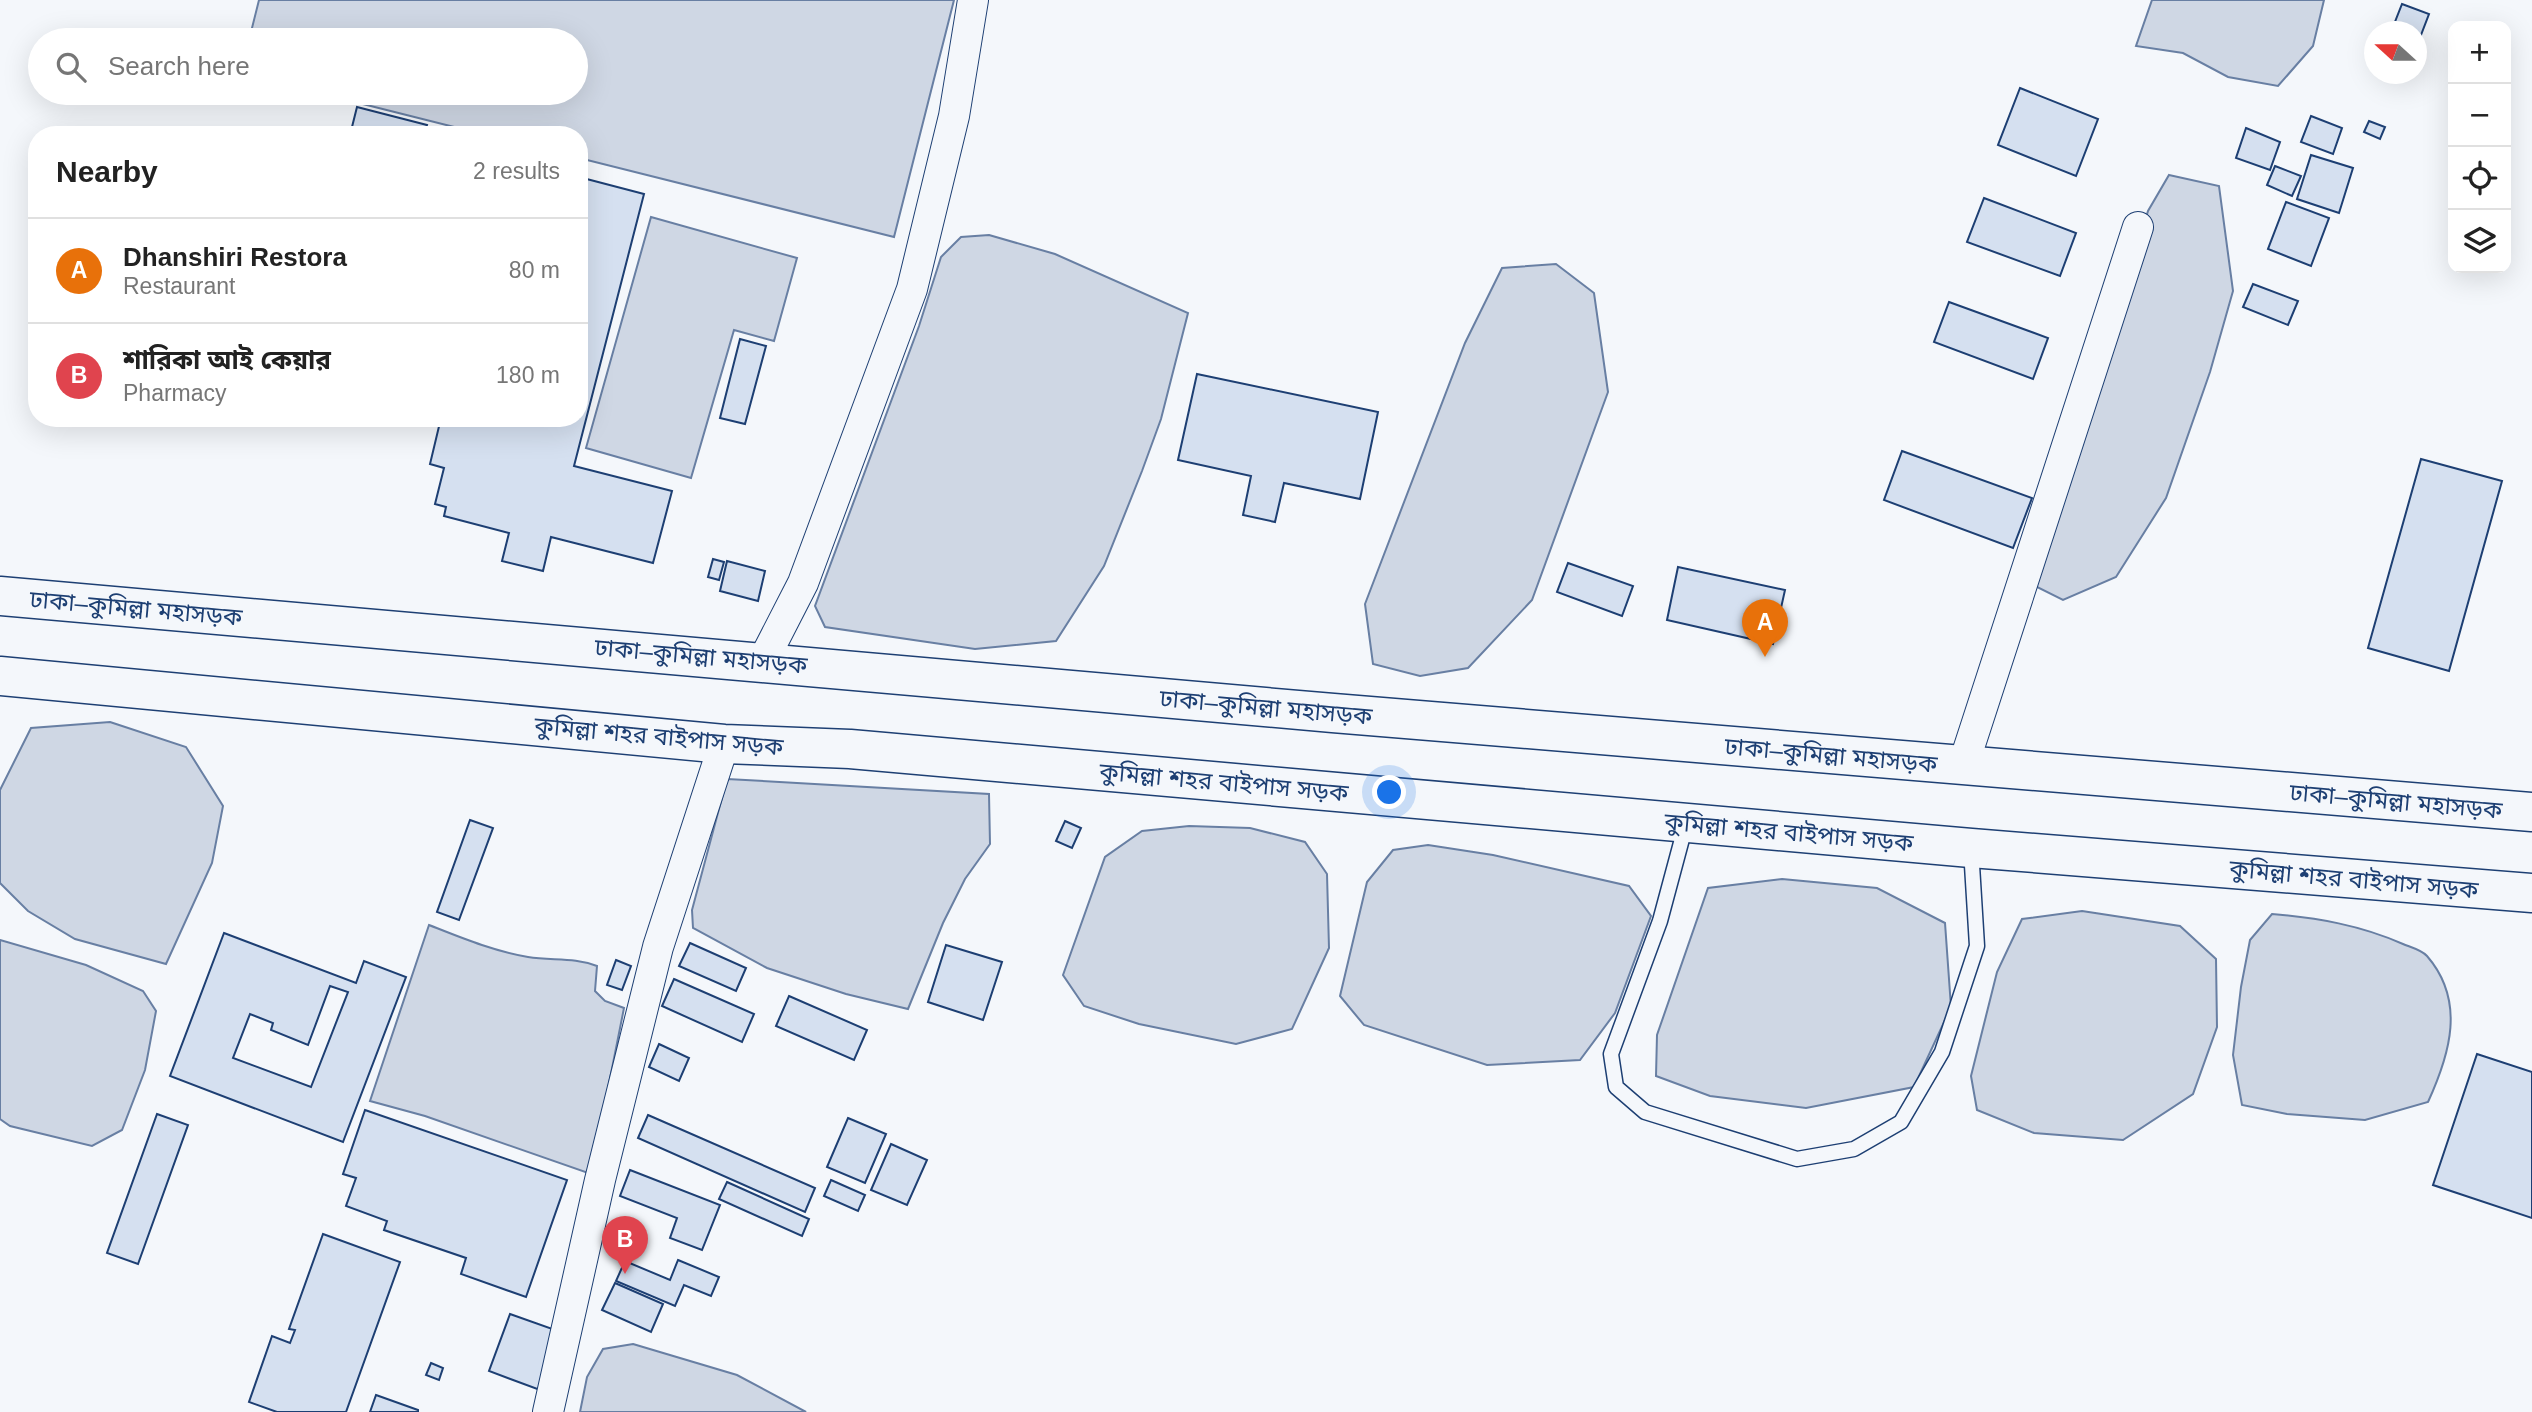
<!DOCTYPE html>
<html lang="en">
<head>
<meta charset="utf-8">
<style>
  body { margin:0; font-family:Helvetica,"Noto Sans Bengali",sans-serif; background:#f6f6f6; color:#222 }
  .controls { position:absolute; right:21px; top:21px; display:grid; overflow:hidden; border-radius:14px; box-shadow:0 7px 28px #0002 }
  .controls button { width:63px; height:63px; display:grid; place-items:center; padding:0; border:0; border-bottom:2px solid #e0e0e0; background:#fff; color:#222; font:35px sans-serif }
  .compass { position:absolute; left:2364px; top:21px; width:63px; height:63px; border-radius:50%; background:#fff; box-shadow:0 7px 28px #0002; rotate:291deg }
  .you { position:absolute; left:1390px; top:793px; width:24px; height:24px; margin:-18px; border:5px solid #fff; border-radius:50%; background:#1a73e8; box-shadow:0 0 0 10px #1a73e833 }
  .badge { display:grid; place-items:center; width:46px; height:46px; border-radius:50%; background:#c62828; color:#fff; font-size:23px; font-weight:700 }
  .pin { position:absolute; translate:-50% -58px; filter:drop-shadow(0 2px 4px #0008) }
  .pin::after { content:''; position:absolute; top:37px; width:24px; height:21px; background:inherit; clip-path:polygon(0 0,100% 0,50% 100%) }
  .list { margin:0; padding:0; list-style:none }
  h2 { display:flex; justify-content:space-between; align-items:center; height:91px; margin:0; padding:0 28px; font-size:30px }
  h2 small { font-size:23px; font-weight:400; color:#767676 }
  .list li { display:grid; grid-template-columns:46px 1fr auto; gap:21px; align-items:center; box-sizing:border-box; height:105px; padding:0 28px; border-top:2px solid #e0e0e0 }
  .list b { display:block; font-size:26px; white-space:nowrap }
  .list p { margin:0; font-size:23px; white-space:nowrap; color:#767676 }
  .list em { font-size:23px; font-style:normal; color:#767676 }
  .icon { flex:none; width:38px; height:38px; fill:none; stroke:currentColor; stroke-width:2; stroke-linecap:round; stroke-linejoin:round }
  .map { position:relative; flex:none; width:2532px; height:1412px; overflow:hidden }
  .search { position:absolute; background:#fff; box-shadow:0 7px 28px #0002; left:28px; top:28px; width:560px; height:77px; display:flex; align-items:center; gap:18px; box-sizing:border-box; padding:0 24px; border-radius:38px; color:#767676; font-size:26px }
  .panel { position:absolute; background:#fff; box-shadow:0 7px 28px #0002; left:28px; top:126px; width:560px; height:301px; border-radius:28px }
  .map>svg:first-child { display:block }
</style>
</head>
<body>
<div class="map">
<svg width="2532" height="1412" viewBox="0 0 2532 1412">
  <rect width="100%" height="100%" fill="#f4f7fb"/>
  <g fill="#cfd7e4" stroke="#687fa3" stroke-width="2">
    <path d="M259,0H954L894,237L579,158V135H486L319,93H576V40H249Z"/>
    <path d="M2152,0H2324L2313,46L2278,86L2228,77L2183,53L2136,46Z"/>
    <path d="M2169,175L2219,186L2233,291L2210,372L2166,498L2116,577L2063,600L2035,586L2148,211Z"/>
    <path d="M651,217L797,258L774,341L734,330L691,478L586,448Z"/>
    <path d="M989,235L1055,254L1188,313L1161,419L1142,471L1104,566L1056,641L975,649L825,627L815,606L919,326L941,257L961,237Z"/>
    <path d="M1556,264L1594,293L1608,392L1532,600L1468,668L1420,676L1373,664L1365,604L1465,343L1502,268Z"/>
    <path d="M110,722L186,747L223,806L212,863L166,964L75,939L28,911L0,883V790L31,728Z"/>
    <path d="M727,779L989,794L990,844L965,879L943,923L908,1009L846,994L767,968L693,928L692,910Z"/>
    <path d="M1189,826L1250,828L1305,842L1327,874L1329,948L1292,1029L1236,1044L1139,1024L1084,1006L1063,975L1105,857L1142,831Z"/>
    <path d="M1428,845L1493,855L1629,886L1651,916L1615,1013L1580,1060L1487,1065L1364,1025L1340,996L1367,882L1393,850Z"/>
    <path d="M1782,879L1877,888L1945,923L1951,1007L1914,1087L1806,1108L1710,1096L1656,1076L1657,1035L1708,888Z"/>
    <path d="M2082,911L2180,926L2216,959L2217,1027L2193,1094L2123,1140L2034,1133L1977,1110L1971,1076L1997,972L2022,919Z"/>
    <path d="M2272,914C2318,918 2360,925 2403,944C2410,947 2422,950 2427,956C2466,1001 2450,1054 2428,1102L2365,1120L2287,1114L2242,1105L2233,1055L2241,987L2250,940Z"/>
    <path d="M429,925C462,938 493,951 528,957C552,961 574,957 597,966L595,991L605,1001L624,1008L591,1174L425,1116L370,1101Z"/>
    <path d="M0,940L86,965L143,991L156,1011L145,1070L122,1130L92,1146L10,1126L0,1119Z"/>
    <path d="M633,1344L737,1375L806,1412H580L587,1377L603,1349Z"/>
  </g>
  <g fill="#d5e0f0" stroke="#1d3f73" stroke-width="2" fill-rule="evenodd">
    <path d="M2402,4L2429,14L2416,48V32H2391Z"/>
    <path d="M2020,88L2098,119L2076,176L1998,145Z"/>
    <path d="M357,107L427,125L424,135H350Z"/>
    <path d="M2311,116L2342,128L2333,154L2301,142Z"/>
    <path d="M2369,121L2385,127L2380,139L2364,132Z"/>
    <path d="M2246,128L2280,142L2270,170L2236,158Z"/>
    <path d="M2311,155L2353,168L2339,213L2297,199Z"/>
    <path d="M2275,166L2301,176L2292,196L2267,185Z"/>
    <path d="M579,177L644,194L574,466L672,491L653,563L551,537L543,571L502,561L509,533L444,516L446,507L435,504L444,468L430,464L441,418H579Z"/>
    <path d="M1984,198L2076,233L2060,276L1967,242Z"/>
    <path d="M2286,202L2329,218L2311,266L2268,249Z"/>
    <path d="M2253,284L2298,301L2288,325L2243,307Z"/>
    <path d="M1949,302L2048,338L2033,379L1934,342Z"/>
    <path d="M740,339L766,346L745,424L720,418Z"/>
    <path d="M1197,374L1378,412L1360,499L1284,483L1275,522L1243,515L1251,476L1178,460Z"/>
    <path d="M1902,451L2032,498L2013,548L1884,500Z"/>
    <path d="M2421,459L2502,481L2449,671L2368,648Z"/>
    <path d="M713,559L724,562L719,580L708,577Z"/>
    <path d="M727,561L765,571L758,601L720,591Z"/>
    <path d="M1568,563L1633,586L1622,616L1557,592Z"/>
    <path d="M1678,567L1785,590L1773,644L1667,620Z"/>
    <path d="M470,820L493,828L459,920L437,912Z"/>
    <path d="M1065,821L1081,828L1072,848L1056,841Z"/>
    <path d="M224,933L356,983L364,961L406,977L343,1142L170,1076ZM330,986L348,992L311,1087L233,1058L250,1014L273,1023L271,1030L308,1045Z"/>
    <path d="M690,943L746,968L736,991L679,966Z"/>
    <path d="M946,945L1002,962L983,1020L928,1002Z"/>
    <path d="M616,960L631,966L622,990L607,985Z"/>
    <path d="M674,979L754,1014L742,1042L662,1006Z"/>
    <path d="M789,996L867,1030L854,1060L776,1026Z"/>
    <path d="M659,1044L689,1058L679,1081L649,1067Z"/>
    <path d="M2477,1054L2532,1072V1218L2433,1185Z"/>
    <path d="M365,1110L567,1180L526,1297L461,1274L466,1258L384,1230L387,1221L346,1206L356,1178L343,1174Z"/>
    <path d="M157,1114L188,1125L138,1264L107,1253Z"/>
    <path d="M648,1115L815,1188L805,1212L638,1138Z"/>
    <path d="M848,1118L886,1134L865,1183L827,1167Z"/>
    <path d="M891,1144L927,1160L907,1205L871,1190Z"/>
    <path d="M630,1170L720,1205L702,1250L670,1238L677,1218L620,1196Z"/>
    <path d="M831,1180L865,1195L858,1211L824,1196Z"/>
    <path d="M727,1182L809,1219L802,1236L719,1199Z"/>
    <path d="M323,1234L400,1262L346,1412H277L249,1402L272,1336L290,1343L295,1330L289,1329Z"/>
    <path d="M678,1260L719,1277L711,1296L684,1285L675,1306L616,1281L625,1261L670,1280Z"/>
    <path d="M615,1283L663,1304L651,1332L602,1310Z"/>
    <path d="M510,1314L561,1332L540,1390L489,1371Z"/>
    <path d="M431,1363L443,1368L439,1380L426,1375Z"/>
    <path d="M376,1395L418,1410V1412H370Z"/>
  </g>
  <g fill="none" stroke-linecap="round" stroke-linejoin="round">
    <defs>
      <path id="service" d="M1686,824L1660,921L1611,1054L1616,1087L1645,1112L1797,1159L1854,1149L1901,1122L1942,1052L1977,946L1971,849"/>
      <g id="minor">
        <path d="M763,661L803,583L912,289L954,116L973,0"/>
        <path d="M1963,766L2138,227"/>
        <path d="M548,1412L600,1180L658,947L724,744"/>
      </g>
      <g id="trunk">
        <path d="M0,596L1333,713L2532,812"/>
        <path d="M0,676L724,744L850,749L1971,848L2532,893"/>
      </g>
    </defs>
    <use href="#service" stroke="#1d3f73" stroke-width="17"/>
    <use href="#minor" stroke="#1d3f73" stroke-width="32"/>
    <use href="#trunk" stroke="#1d3f73" stroke-width="41"/>
    <use href="#service" stroke="#f4f7fb" stroke-width="14"/>
    <use href="#minor" stroke="#f4f7fb" stroke-width="30"/>
    <use href="#trunk" stroke="#f4f7fb" stroke-width="38"/>
  </g>
  <g text-anchor="middle" dominant-baseline="central" stroke-width="5" stroke-linejoin="round" paint-order="stroke">
    <g font-size="24" fill="#1d3f73" stroke="#f4f7fb">
      <text transform="translate(136 608) rotate(5)">ঢাকা–কুমিল্লা মহাসড়ক</text>
      <text transform="translate(701 656) rotate(5)">ঢাকা–কুমিল্লা মহাসড়ক</text>
      <text transform="translate(1266 707) rotate(5)">ঢাকা–কুমিল্লা মহাসড়ক</text>
      <text transform="translate(659 736) rotate(5)">কুমিল্লা শহর বাইপাস সড়ক</text>
      <text transform="translate(1831 755) rotate(5)">ঢাকা–কুমিল্লা মহাসড়ক</text>
      <text transform="translate(1224 782) rotate(5)">কুমিল্লা শহর বাইপাস সড়ক</text>
      <text transform="translate(2396 801) rotate(5)">ঢাকা–কুমিল্লা মহাসড়ক</text>
      <text transform="translate(1789 832) rotate(5)">কুমিল্লা শহর বাইপাস সড়ক</text>
      <text transform="translate(2354 879) rotate(5)">কুমিল্লা শহর বাইপাস সড়ক</text>
    </g>
  </g>
</svg>
<div class="controls">
<button>+</button>
<button>−</button>
<button><svg class="icon" aria-label="locate" viewBox="0 0 24 24"><circle cx="12" cy="12" r="6"/><path d="M12 2v4M12 18v4M2 12h4M18 12h4"/></svg></button>
<button><svg class="icon" aria-label="layers" viewBox="0 0 24 24"><path d="M12 4l9 5-9 5-9-5zM3 14l9 5 9-5"/></svg></button>
</div>
<svg class="compass" viewBox="-18 -18 36 36"><path d="M0-13l5 13h-10z" fill="#e53935"/><path d="M0 13l5-13h-10z" fill="#767676"/></svg>
<div class="you"></div>
<div class="pin badge" style="left:1765px;top:657px;background:#e8710a">A</div>
<div class="pin badge" style="left:625px;top:1274px;background:#e0444e">B</div>
<div class="search"><svg class="icon" aria-label="search" viewBox="0 0 24 24"><circle cx="10" cy="10" r="6"/><path d="M15 15l6 6"/></svg>Search here</div>
<section class="panel">
<h2>Nearby<small>2 results</small></h2>
<ul class="list">
<li><span class="badge" style="background:#e8710a">A</span><div><b>Dhanshiri Restora</b><p>Restaurant</p></div><em>80 m</em></li>
<li><span class="badge" style="background:#e0444e">B</span><div><b>শারিকা আই কেয়ার</b><p>Pharmacy</p></div><em>180 m</em></li>
</ul>
</section>
</div>
</body>
</html>
